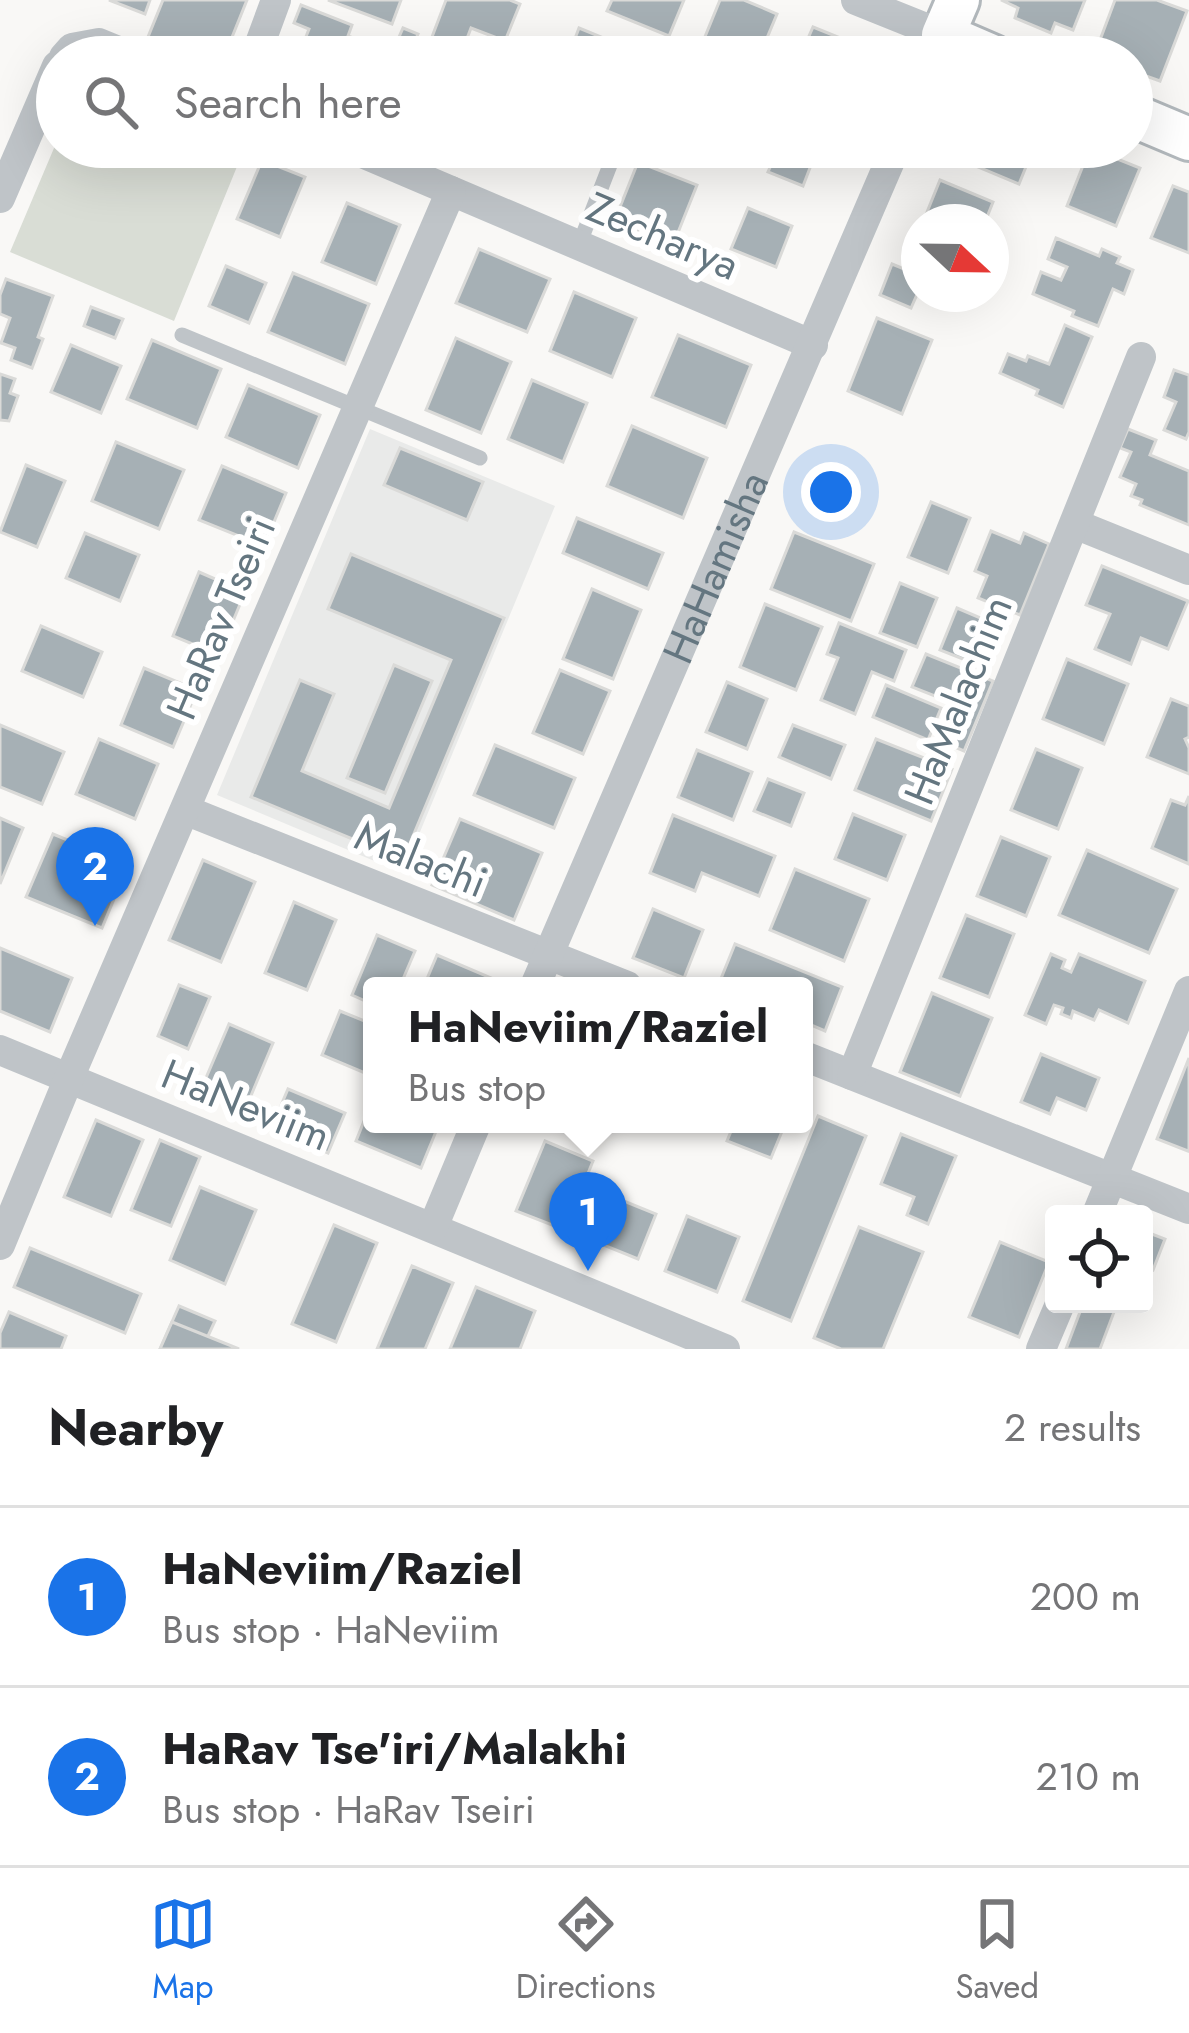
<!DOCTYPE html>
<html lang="en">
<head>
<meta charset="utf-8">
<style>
  body { margin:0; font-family:Jost,sans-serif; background:#f2f2f2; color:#202124 }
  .controls { position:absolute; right:36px; bottom:36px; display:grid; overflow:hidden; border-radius:12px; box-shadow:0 12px 48px #0002 }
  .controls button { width:108px; height:108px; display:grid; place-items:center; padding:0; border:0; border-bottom:3px solid #e0e0e0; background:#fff; color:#202124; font:60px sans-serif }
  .compass { position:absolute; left:901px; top:204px; width:108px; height:108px; border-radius:50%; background:#fff; box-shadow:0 12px 48px #0002; rotate:112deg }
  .you { position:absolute; left:831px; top:492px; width:42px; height:42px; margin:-30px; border:9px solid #fff; border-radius:50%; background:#1a73e8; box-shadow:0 0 0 18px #1a73e833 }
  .badge { display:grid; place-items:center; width:78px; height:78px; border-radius:50%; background:#1a73e8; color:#fff; font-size:39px; font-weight:700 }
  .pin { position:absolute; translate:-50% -99px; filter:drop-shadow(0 3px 6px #0008) }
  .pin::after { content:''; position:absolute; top:63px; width:42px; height:36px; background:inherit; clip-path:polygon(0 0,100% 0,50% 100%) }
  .popup { position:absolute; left:363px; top:977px; width:450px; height:156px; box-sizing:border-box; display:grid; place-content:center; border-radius:12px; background:#fff; filter:drop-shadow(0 3px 9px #0005); font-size:39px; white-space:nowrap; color:#757577 }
  .popup b { font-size:45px; color:#202124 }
  .popup::after { content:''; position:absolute; left:50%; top:100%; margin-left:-24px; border:24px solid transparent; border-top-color:#fff }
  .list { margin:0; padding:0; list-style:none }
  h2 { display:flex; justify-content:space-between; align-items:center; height:156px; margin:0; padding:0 48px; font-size:51px }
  h2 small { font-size:39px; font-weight:400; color:#757577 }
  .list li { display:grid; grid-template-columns:78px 1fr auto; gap:36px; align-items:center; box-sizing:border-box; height:180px; padding:0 48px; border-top:3px solid #e0e0e0 }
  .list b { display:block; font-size:45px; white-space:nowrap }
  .list p { margin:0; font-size:39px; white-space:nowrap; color:#757577 }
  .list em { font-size:39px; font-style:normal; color:#757577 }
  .icon { flex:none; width:66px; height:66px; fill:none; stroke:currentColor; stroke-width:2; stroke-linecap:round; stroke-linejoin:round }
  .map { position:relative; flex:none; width:1189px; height:1349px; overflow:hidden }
  .search { position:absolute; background:#fff; box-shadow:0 12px 48px #0002; left:36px; right:36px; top:36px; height:132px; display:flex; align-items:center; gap:30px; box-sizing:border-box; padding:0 42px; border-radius:66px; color:#757577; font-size:45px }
  .sheet { height:516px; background:#fff }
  nav { display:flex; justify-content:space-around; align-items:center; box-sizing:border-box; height:168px; border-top:3px solid #e0e0e0; background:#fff; font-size:33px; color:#757577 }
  nav a { display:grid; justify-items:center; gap:6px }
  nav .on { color:#1a73e8 }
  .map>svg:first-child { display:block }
</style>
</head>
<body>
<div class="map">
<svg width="1189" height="1349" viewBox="0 0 1189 1349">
  <rect width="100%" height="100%" fill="#f9f8f6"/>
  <path fill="#e9eae9" d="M370,429L555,506L403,873L217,795Z"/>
  <path fill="#d9ddd5" d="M57,141V147H245L174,321L10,252Z"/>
  <g fill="#a6b0b5" stroke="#dadad8" stroke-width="3">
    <path d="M109,0H150L145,14Z"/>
    <path d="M163,0H247L224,57H183L146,42Z"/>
    <path d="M328,0H401L392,24Z"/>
    <path d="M446,0H510L520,4L505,41L471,28L463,49L432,37Z"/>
    <path d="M612,0H684L669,36L607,11Z"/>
    <path d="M720,0H744L777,14L759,57H721L700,49Z"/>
    <path d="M1001,0H1085L1073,30L1055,23L1051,33L1015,18L1018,8Z"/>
    <path d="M1115,0H1157L1187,11L1160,81L1132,71V57L1094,56Z"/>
    <path d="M301,5L352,25L348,36L368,44L363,57H298L309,29L294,23Z"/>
    <path d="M813,27L870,50L867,57H800Z"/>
    <path d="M403,28L418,34L411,50L396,44Z"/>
    <path d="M579,28L606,39L602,48L622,57H568Z"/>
    <path d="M518,42L536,49L533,57H505L506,54L512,57Z"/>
    <path d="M495,147H527L521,161L494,150Z"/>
    <path d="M779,147H818L803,186L768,172Z"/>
    <path d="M958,147H1034L1019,184L954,157Z"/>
    <path d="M1090,148L1140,168L1116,226L1067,206Z"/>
    <path d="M262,160L305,177L280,237L237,219Z"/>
    <path d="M638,162L697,185L673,245L614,222Z"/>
    <path d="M940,180L993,202L985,222H923Z"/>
    <path d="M1173,186L1189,192V253L1151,238Z"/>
    <path d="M347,203L400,225L376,284L322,262Z"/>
    <path d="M748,208L792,226L776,267L731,249Z"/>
    <path d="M1056,238L1099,256L1102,249L1120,257L1117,263L1133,270L1124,294L1113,289L1098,326L1072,316L1074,311L1033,294L1041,272L1061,280L1067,267L1048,259Z"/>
    <path d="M479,249L550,279L527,332L456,303Z"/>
    <path d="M892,264L919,275V290L911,308L880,295Z"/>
    <path d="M226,266L266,283L249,323L209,306Z"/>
    <path d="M293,273L369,304L345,364L268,332Z"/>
    <path d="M6,279L53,296L38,337L43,339L32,368L11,360L15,348L1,343L10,318L0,314V295Z"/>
    <path d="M574,292L636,318L612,377L550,351Z"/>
    <path d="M91,307L123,319L115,338L84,326Z"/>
    <path d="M877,318L932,340L902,414L848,391Z"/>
    <path d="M1065,325L1092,337L1063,407L1036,395L1038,390L1000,373L1008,354L1026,361L1028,356L1049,364Z"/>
    <path d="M678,335L751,365L726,427L652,397Z"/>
    <path d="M456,338L511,362L481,433L426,410Z"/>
    <path d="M152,340L221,369L197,428L127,399Z"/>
    <path d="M71,345L121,366L101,413L51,392Z"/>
    <path d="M1174,370L1189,375V432L1186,439L1164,430L1176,402L1164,397Z"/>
    <path d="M0,374L15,379L10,393L18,396L9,421L0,420Z"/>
    <path d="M532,380L587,403L563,462L508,439Z"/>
    <path d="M248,385L320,415L298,468L226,437Z"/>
    <path d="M632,426L707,458L683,518L607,486Z"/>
    <path d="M1128,429L1156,440L1150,455L1189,471V525L1140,505L1142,500L1131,496L1136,484L1120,477L1131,452L1120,448Z"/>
    <path d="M116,442L184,470L159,529L92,501Z"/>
    <path d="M400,448L483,482L467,520L384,485Z"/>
    <path d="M26,465L65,481L37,547L0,532Z"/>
    <path d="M222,466L286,493L264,546L199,520Z"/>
    <path d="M931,502L970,518L948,573L908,557Z"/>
    <path d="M577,518L663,553L648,589L563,553Z"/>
    <path d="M991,531L1020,543L1024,533L1049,544L1020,615L978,598L987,576L975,571Z"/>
    <path d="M794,532L874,564L851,621L771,589Z"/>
    <path d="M85,533L139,555L120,601L66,578Z"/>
    <path d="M351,554L504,618L403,860L251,797L300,680L334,694L302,771L389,808L451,660L328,609Z"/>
    <path d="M1102,566L1188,601L1168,649L1141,638L1131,664L1095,649L1110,614L1086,605Z"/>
    <path d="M199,572L245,592L219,655L173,636Z"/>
    <path d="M900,583L937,598L917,647L880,633Z"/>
    <path d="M592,589L641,610L613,679L563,659Z"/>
    <path d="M765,604L822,627L796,690L740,667Z"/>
    <path d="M957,608L990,622L973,663L940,650Z"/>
    <path d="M839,623L906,650L894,681L872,672L855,714L821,700L838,658L827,654Z"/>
    <path d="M41,626L102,652L83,697L22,671Z"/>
    <path d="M926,654L993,681L964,751L938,740L953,703L912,687Z"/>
    <path d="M1067,659L1128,684L1104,744L1043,719Z"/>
    <path d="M394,665L432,681L385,793L347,778Z"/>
    <path d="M144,668L197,690L173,747L121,725Z"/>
    <path d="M560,670L610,691L583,754L533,733Z"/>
    <path d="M727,682L767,699L747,749L706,732Z"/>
    <path d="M886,685L941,708L928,740L873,717Z"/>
    <path d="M1171,699L1189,706V737L1185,739L1189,748V774L1147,757Z"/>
    <path d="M0,725L64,752L42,804L0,787Z"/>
    <path d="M793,725L845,745L831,779L779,757Z"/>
    <path d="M99,739L158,764L135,819L76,794Z"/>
    <path d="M876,739L952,769L931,821L855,790Z"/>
    <path d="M495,745L575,778L554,828L474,795Z"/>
    <path d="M1036,749L1082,768L1058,829L1011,810Z"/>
    <path d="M697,750L752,772L733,820L678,797Z"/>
    <path d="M768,779L804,793L791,826L754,811Z"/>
    <path d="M1189,796V864L1152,848L1171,800L1185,805Z"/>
    <path d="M853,814L905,835L887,880L835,859Z"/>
    <path d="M673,815L775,856L759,896L702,873L695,891L650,873Z"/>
    <path d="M0,818L23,828L0,884Z"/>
    <path d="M460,819L542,853L514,920L432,885Z"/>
    <path d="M53,834L128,865L102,928L26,897Z"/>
    <path d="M1001,837L1050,857L1026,916L977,896Z"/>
    <path d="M1087,850L1177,889L1149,953L1059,915Z"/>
    <path d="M203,860L255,882L221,962L169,940Z"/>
    <path d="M795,869L869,899L844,961L770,930Z"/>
    <path d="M294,902L336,920L307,990L265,973Z"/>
    <path d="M653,909L703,930L684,978L633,958Z"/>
    <path d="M966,915L1014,934L989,997L940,978Z"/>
    <path d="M377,935L415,951L400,986H372V1004L352,995Z"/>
    <path d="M735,944L842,987L825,1031L804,1022V986H718Z"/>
    <path d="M0,948L72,978L50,1032L0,1011Z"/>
    <path d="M1051,954L1065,960L1062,968L1071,972L1079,954L1145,981L1128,1023L1099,1010L1094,1020L1073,1011L1071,1018L1061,1014L1063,1008L1054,1005L1046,1024L1025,1015Z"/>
    <path d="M437,955L503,983L502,986H424Z"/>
    <path d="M179,985L210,997L188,1049L158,1036Z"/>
    <path d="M932,993L992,1018L960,1096L900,1072Z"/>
    <path d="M340,1011L372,1024V1076L322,1055Z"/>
    <path d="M229,1024L273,1043L245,1110L200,1092Z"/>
    <path d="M1041,1054L1099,1078L1086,1110L1057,1098L1050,1114L1021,1102Z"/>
    <path d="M1189,1058V1149L1188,1151L1157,1139Z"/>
    <path d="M288,1089L345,1113L328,1153L271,1129Z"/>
    <path d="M372,1101V1124H439L421,1168L356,1141Z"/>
    <path d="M818,1116L866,1136L791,1321L743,1301Z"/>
    <path d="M96,1120L143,1140L111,1216L64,1197Z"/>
    <path d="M734,1124H785L771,1158L727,1141Z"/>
    <path d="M901,1134L956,1156L928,1224L907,1215L914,1197L881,1184Z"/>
    <path d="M160,1140L200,1157L171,1226L131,1210Z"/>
    <path d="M545,1141L593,1161L565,1230L516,1211Z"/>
    <path d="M200,1187L256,1210L225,1284L170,1260Z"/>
    <path d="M609,1195L656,1214L638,1259L591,1240Z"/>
    <path d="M687,1216L739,1237L717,1292L665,1271Z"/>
    <path d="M334,1225L377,1243L336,1342L292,1324Z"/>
    <path d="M859,1227L923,1252L883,1349H841L814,1338Z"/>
    <path d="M1144,1231L1165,1239L1153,1270L1144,1267Z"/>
    <path d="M1000,1242L1049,1262L1019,1337L969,1317Z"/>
    <path d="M30,1248L141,1294L125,1333L14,1287Z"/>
    <path d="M412,1266L453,1283L425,1349H377Z"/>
    <path d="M476,1287L535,1311L520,1349H450Z"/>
    <path d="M1083,1304H1117L1100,1349H1066Z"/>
    <path d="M179,1306L215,1321L202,1349H160Z"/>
    <path d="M9,1312L66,1336L61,1349H0V1333Z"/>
    <path d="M172,1322L239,1349H160Z"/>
  </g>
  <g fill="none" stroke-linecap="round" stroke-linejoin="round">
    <defs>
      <g id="secondary">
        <path d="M958,0L943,35L994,57"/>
        <path d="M1132,115L1189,139"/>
      </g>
    </defs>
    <use href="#secondary" stroke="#b2b8bc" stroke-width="48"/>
    <g stroke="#bfc4c8" stroke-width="15">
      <path d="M579,245L617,147"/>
      <path d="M182,335L480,458"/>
    </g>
    <g stroke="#bfc4c8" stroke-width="30">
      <path d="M856,0L943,35L934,57"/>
      <path d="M64,57L72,48L99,43L133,57"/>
      <path d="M255,57L276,0"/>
      <path d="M348,147L813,345"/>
      <path d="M0,198L57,66"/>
      <path d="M1075,524L1189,570"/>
      <path d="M185,810L627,986"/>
      <path id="s1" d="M535,986L896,147"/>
      <path d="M0,1050L725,1349"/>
      <path d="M804,1056L1189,1209"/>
      <path d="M852,1075L1141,357"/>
      <path d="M1097,1214L1189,991"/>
      <path d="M433,1227L476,1124"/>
      <path d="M0,1245L69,1078L451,191"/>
      <path d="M1041,1349L1060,1304"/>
    </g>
    <use href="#secondary" stroke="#fff" stroke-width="42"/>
  </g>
  <g text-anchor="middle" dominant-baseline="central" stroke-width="12" stroke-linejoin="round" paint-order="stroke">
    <g font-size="42" fill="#647680" stroke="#fff">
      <text transform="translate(663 236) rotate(23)">Zecharya</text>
      <text stroke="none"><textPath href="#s1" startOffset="456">HaHamisha</textPath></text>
      <text transform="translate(221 618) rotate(-67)">HaRav Tseiri</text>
      <text transform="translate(958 700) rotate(-68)">HaMalachim</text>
      <text transform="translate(421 859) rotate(22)">Malachi</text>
      <text transform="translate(246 1105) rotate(22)">HaNeviim</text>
    </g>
  </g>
</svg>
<div class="controls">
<button><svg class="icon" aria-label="locate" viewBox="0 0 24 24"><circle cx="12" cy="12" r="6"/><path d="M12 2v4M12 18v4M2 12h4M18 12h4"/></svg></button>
</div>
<svg class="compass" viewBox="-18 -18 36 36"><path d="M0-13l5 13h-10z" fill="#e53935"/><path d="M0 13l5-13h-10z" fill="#757577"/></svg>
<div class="you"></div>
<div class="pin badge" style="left:588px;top:1271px">1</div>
<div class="popup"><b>HaNeviim/Raziel</b>Bus stop</div>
<div class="pin badge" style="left:95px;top:926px">2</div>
<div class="search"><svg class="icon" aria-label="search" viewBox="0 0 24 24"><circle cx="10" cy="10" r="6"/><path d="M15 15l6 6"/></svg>Search here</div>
</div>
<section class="sheet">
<h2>Nearby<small>2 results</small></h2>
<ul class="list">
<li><span class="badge">1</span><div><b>HaNeviim/Raziel</b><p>Bus stop · HaNeviim</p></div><em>200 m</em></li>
<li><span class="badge">2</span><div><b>HaRav Tse'iri/Malakhi</b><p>Bus stop · HaRav Tseiri</p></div><em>210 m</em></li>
</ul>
</section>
<nav>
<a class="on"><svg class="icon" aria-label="map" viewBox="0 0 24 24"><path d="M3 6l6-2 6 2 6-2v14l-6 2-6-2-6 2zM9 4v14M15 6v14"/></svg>Map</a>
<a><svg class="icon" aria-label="directions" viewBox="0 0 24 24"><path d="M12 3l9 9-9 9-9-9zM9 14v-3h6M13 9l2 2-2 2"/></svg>Directions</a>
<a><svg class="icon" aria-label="saved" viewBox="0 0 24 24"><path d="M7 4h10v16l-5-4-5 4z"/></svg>Saved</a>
</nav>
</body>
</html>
